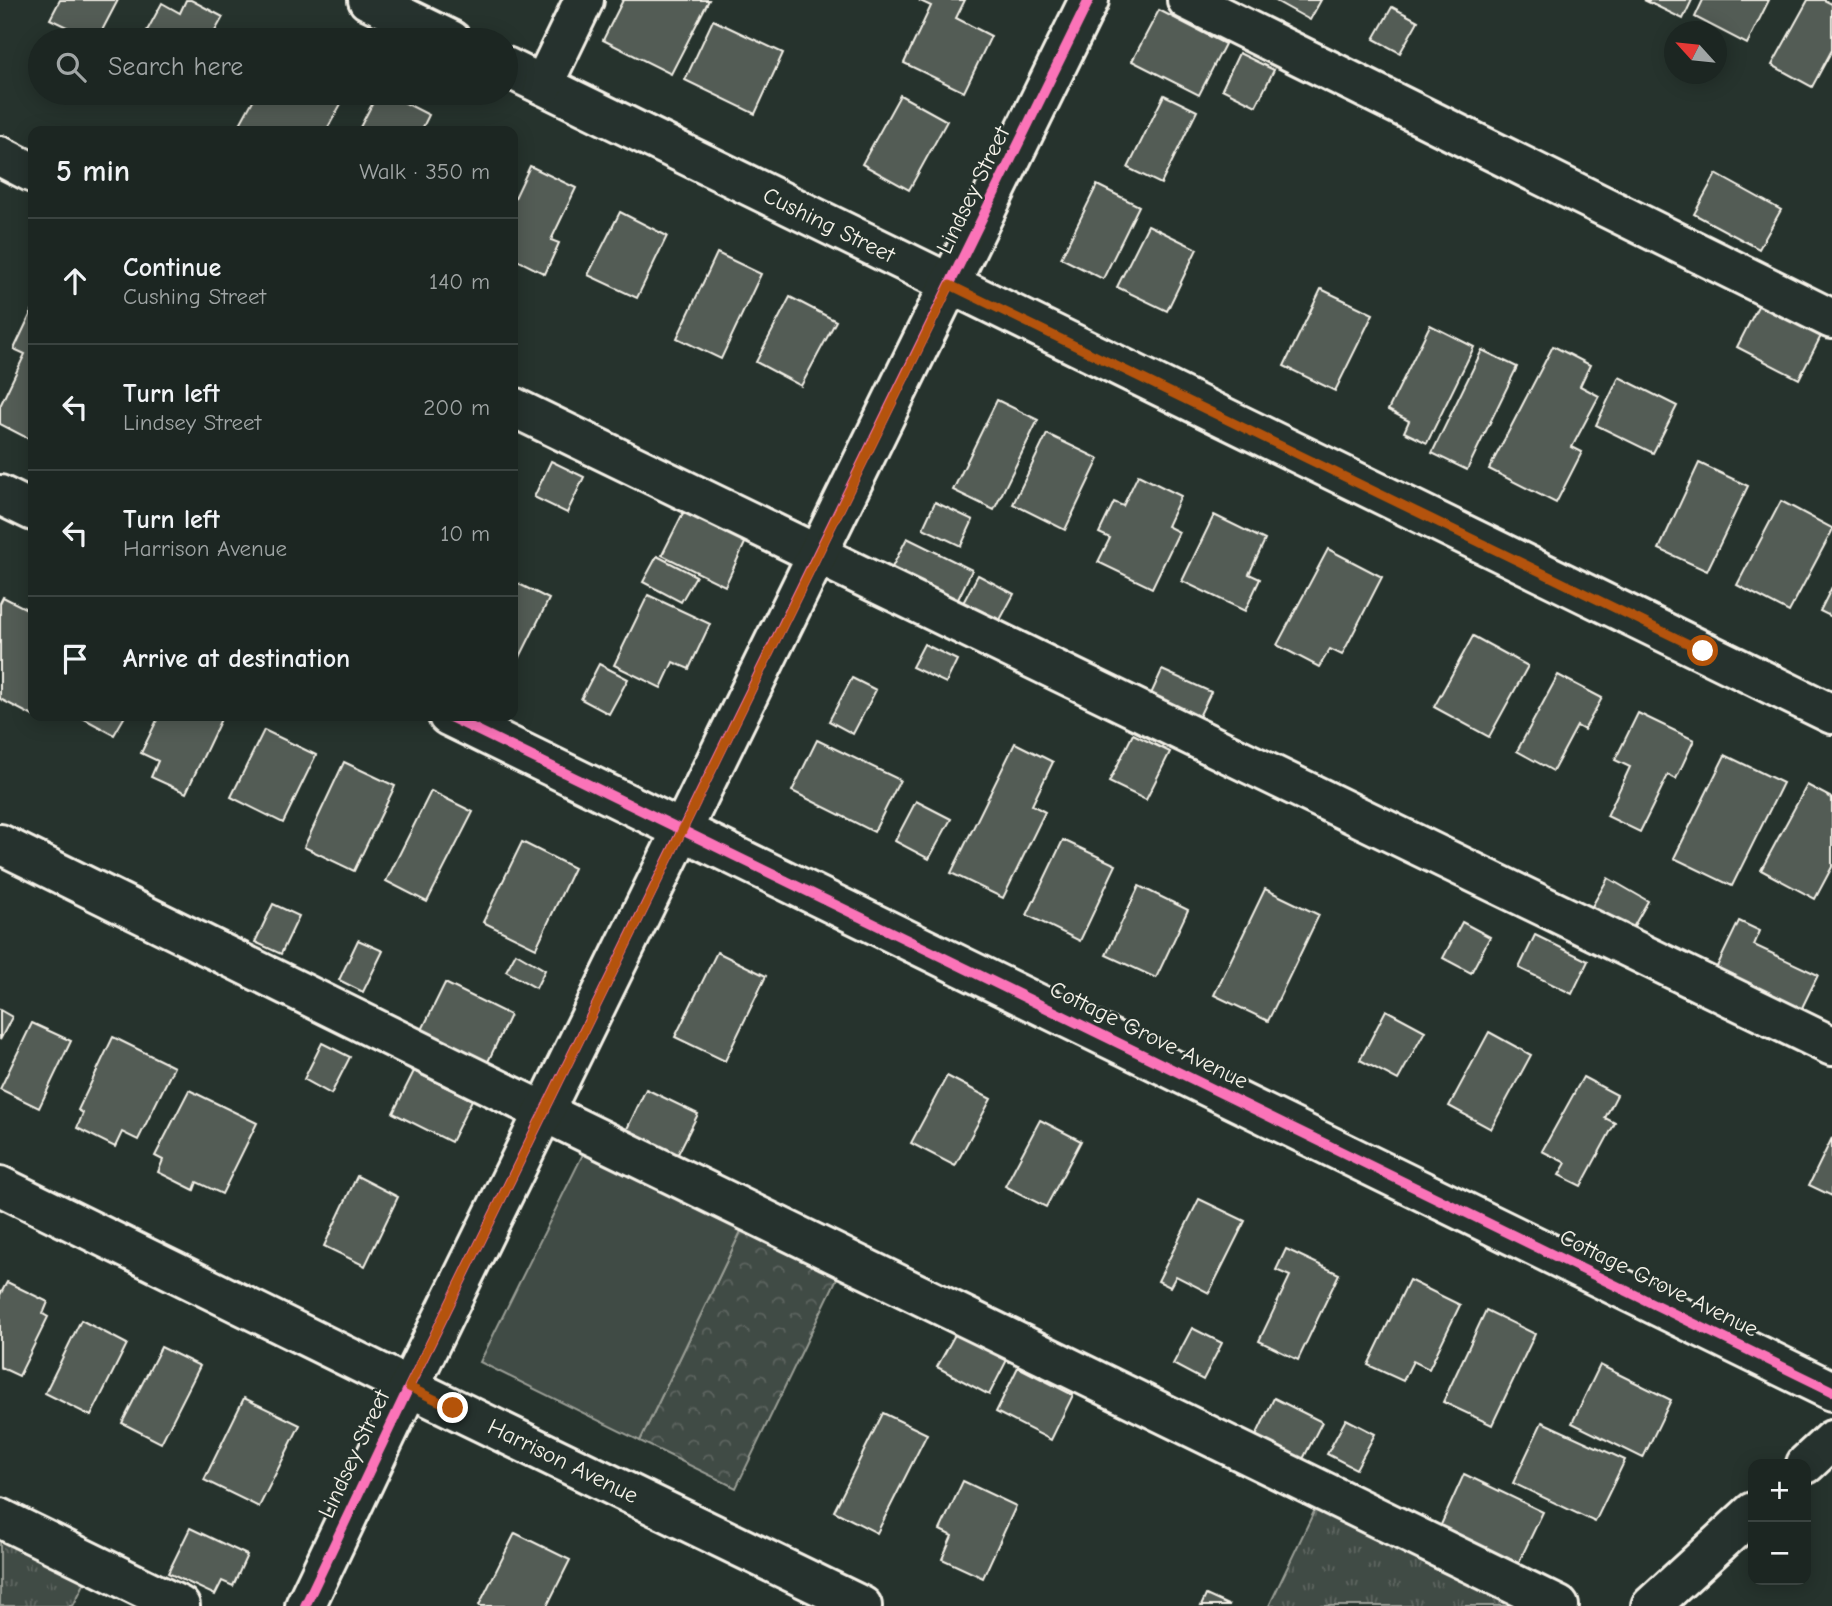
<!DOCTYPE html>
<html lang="en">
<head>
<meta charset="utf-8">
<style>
  body { margin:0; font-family:"Comic Neue",sans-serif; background:#252e2a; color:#f1f3f6 }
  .controls { position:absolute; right:21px; bottom:21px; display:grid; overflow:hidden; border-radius:14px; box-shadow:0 4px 18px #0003 }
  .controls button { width:63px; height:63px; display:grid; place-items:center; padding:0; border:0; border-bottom:2px solid #3a4340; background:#1c2622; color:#f1f3f6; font:35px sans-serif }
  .compass { position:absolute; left:1664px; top:21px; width:63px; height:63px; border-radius:50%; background:#1c2622; box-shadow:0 4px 18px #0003; rotate:297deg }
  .stop { position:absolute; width:21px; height:21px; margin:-16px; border:5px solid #b45309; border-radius:50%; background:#fff }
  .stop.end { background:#b45309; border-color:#fff; box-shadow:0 2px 7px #0008 }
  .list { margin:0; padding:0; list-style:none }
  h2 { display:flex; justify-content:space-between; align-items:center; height:91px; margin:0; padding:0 28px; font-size:30px }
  h2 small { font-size:23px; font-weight:400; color:#a0a5a5 }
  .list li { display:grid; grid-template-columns:46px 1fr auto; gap:21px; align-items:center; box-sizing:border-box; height:126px; padding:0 28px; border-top:2px solid #3a4340 }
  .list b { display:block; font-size:26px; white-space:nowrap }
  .list p { margin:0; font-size:23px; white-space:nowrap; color:#a0a5a5 }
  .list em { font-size:23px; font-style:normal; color:#a0a5a5 }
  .icon { flex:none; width:38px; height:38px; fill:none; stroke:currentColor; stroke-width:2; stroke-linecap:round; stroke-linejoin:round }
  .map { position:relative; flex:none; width:1832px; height:1606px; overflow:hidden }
  .search { position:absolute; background:#1c2622; box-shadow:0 4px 18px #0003; left:28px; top:28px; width:490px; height:77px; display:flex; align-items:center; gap:18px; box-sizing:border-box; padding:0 24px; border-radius:38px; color:#a0a5a5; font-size:26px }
  .panel { position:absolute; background:#1c2622; box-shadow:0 4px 18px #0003; left:28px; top:126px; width:490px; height:595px; border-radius:14px }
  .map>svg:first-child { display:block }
</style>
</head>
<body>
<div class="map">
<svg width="1832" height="1606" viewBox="0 0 1832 1606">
  <defs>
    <pattern id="grass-tufts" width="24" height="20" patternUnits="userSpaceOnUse" patternTransform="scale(1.75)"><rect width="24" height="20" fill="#414b45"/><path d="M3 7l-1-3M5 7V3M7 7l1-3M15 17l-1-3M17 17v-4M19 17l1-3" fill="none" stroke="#5d6560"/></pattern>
    <pattern id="forest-crowns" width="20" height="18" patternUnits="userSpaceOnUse" patternTransform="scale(1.75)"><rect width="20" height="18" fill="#414b45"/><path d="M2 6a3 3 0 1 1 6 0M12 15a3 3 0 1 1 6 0" fill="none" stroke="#5d6560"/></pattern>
  </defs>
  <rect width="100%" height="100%" fill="#26332d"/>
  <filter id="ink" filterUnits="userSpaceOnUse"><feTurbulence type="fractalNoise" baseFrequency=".0143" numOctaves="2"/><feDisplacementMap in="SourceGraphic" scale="14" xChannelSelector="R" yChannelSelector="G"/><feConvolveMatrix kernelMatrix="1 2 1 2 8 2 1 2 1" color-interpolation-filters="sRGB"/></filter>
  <g filter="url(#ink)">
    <g fill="url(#grass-tufts)" stroke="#9a9e96" stroke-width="2">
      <path d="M1320,1499L1521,1606H1269Z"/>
      <path d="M0,1531L89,1574L73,1606H0Z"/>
    </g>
    <path fill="url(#forest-crowns)" stroke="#9a9e96" stroke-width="2" d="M745,1223L841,1270L736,1488L640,1441Z"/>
    <path fill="#414b45" stroke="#9a9e96" stroke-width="2" d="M587,1146L745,1223L640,1441L480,1362Z"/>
    <g fill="#525c55" stroke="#f4f1e8" stroke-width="2">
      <path d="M60,0H118L97,40H68L73,30L50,19Z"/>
      <path d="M186,0H191L223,17L210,40H142L162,3L180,13Z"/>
      <path d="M623,0H709L671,74L603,40Z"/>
      <path d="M921,0H965L956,18L991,36L964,92L904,63L931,6L920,1Z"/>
      <path d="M1274,0H1321L1310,20Z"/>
      <path d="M1644,0H1692L1683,19Z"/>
      <path d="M1703,0H1769L1747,44L1695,17Z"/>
      <path d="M1808,0H1824L1832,4V50L1812,87L1772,65Z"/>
      <path d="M1392,7L1418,21L1400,53L1374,39Z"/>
      <path d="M1159,10L1225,44L1199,95L1132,61Z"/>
      <path d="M713,20L783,53L755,114L685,80Z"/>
      <path d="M1239,53L1274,70L1256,106L1222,89Z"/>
      <path d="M257,93H347L326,131H253L240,124Z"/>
      <path d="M378,93H386L429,115L421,131H358Z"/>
      <path d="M900,95L947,121L909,190L862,164Z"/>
      <path d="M1164,95L1197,111L1161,184L1128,168Z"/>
      <path d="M530,166L576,188L551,240L559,243L545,274L513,258V202Z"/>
      <path d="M1716,174L1781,210L1759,249L1694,214Z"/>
      <path d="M1097,185L1139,206L1103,279L1061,258Z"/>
      <path d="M620,212L667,236L637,298L588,275Z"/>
      <path d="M1148,225L1197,249L1167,311L1117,287Z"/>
      <path d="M717,253L761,274L721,359L677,338Z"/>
      <path d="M1321,289L1373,314L1335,391L1284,366Z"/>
      <path d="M790,297L836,321L801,386L756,362Z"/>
      <path d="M1759,304L1821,336L1799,379L1737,347Z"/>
      <path d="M33,309V441L0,424V406L25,354L14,349Z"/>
      <path d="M1430,325L1474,347L1427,443L1404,432L1409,421L1388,410Z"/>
      <path d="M1553,346L1590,365L1580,386L1599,396L1572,447L1582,452L1556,503L1489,469Z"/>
      <path d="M1482,350L1517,367L1467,470L1432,453Z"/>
      <path d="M1619,377L1677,406L1653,453L1596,425Z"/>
      <path d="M997,400L1038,420L994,510L953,490Z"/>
      <path d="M1047,434L1099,459L1065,530L1013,504Z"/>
      <path d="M551,461L584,477L567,513L534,497Z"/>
      <path d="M1699,463L1748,486L1707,571L1659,549Z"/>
      <path d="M1138,475L1181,496L1167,526L1179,532L1152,588L1098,562L1110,538L1099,533L1114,502L1123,506Z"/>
      <path d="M1781,501L1832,528V531L1789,612L1737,585Z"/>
      <path d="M935,502L973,520L961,546L923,528Z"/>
      <path d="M684,511L746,541L725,586L662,555Z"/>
      <path d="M1214,515L1265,540L1249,574L1260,579L1245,611L1182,581Z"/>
      <path d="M907,538L972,570L952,612L886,579Z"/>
      <path d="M1328,549L1382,577L1342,655L1330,649L1319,667L1277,645Z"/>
      <path d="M657,556L696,576L681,602L643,582Z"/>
      <path d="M978,575L1014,594L994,631L958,612Z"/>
      <path d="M513,581L549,599L518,661L513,658Z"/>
      <path d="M1832,587V617L1820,611Z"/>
      <path d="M648,595L710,624L689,669L673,662L661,688L614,665Z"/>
      <path d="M3,597L33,612V716L0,699V603Z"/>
      <path d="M1473,636L1528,666L1489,737L1434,707Z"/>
      <path d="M924,644L957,660L946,683L912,667Z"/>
      <path d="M599,664L628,679L609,714L581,699Z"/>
      <path d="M1162,670L1211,692L1194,727L1146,705Z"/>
      <path d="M1558,675L1602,698L1584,730L1577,726L1553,771L1517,751Z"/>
      <path d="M852,678L876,690L853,734L829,721Z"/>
      <path d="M1638,713L1694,740L1676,779L1668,775L1640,832L1607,816L1630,767L1615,760Z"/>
      <path d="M79,716H125L114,735Z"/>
      <path d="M159,716H215L221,719L186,793L151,777L158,761L141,753Z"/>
      <path d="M264,730L316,755L283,823L231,797Z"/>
      <path d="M1133,734L1170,752L1146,800L1109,782Z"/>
      <path d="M817,740L900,780L874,832L792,791Z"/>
      <path d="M1015,743L1053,762L1032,805L1045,812L1003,898L951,873Z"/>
      <path d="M1725,755L1783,783L1732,886L1674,858Z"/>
      <path d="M344,762L395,786L354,871L304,847Z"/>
      <path d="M1807,785L1832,798V867L1815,899L1761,870Z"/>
      <path d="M431,791L473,812L427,902L386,881Z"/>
      <path d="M916,801L951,819L929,859L895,841Z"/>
      <path d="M1063,840L1116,865L1080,941L1027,915Z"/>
      <path d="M522,842L574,868L536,948L483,922Z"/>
      <path d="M1608,878L1648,901L1626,940L1586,917Z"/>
      <path d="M1139,886L1188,910L1156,978L1106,955Z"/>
      <path d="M1265,889L1319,915L1268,1021L1214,995Z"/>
      <path d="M273,904L299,916L281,954L255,942Z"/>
      <path d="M1739,921L1760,931L1754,945L1818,975L1796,1020L1711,979Z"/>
      <path d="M1462,922L1490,937L1471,973L1443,958Z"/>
      <path d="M1535,935L1588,961L1572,994L1519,968Z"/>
      <path d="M358,940L383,951L363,992L339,980Z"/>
      <path d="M717,952L766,976L725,1061L675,1037Z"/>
      <path d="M516,953L545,970L536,988L506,971Z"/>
      <path d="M445,983L510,1015L486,1066L420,1034Z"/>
      <path d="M0,1010L12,1017L0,1040Z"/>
      <path d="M1386,1010L1425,1031L1398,1080L1360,1060Z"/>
      <path d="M32,1023L71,1041L39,1108L0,1089Z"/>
      <path d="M1489,1032L1531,1055L1491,1129L1449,1106Z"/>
      <path d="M113,1037L174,1067L138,1140L122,1132L115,1147L77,1128L83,1113L78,1110Z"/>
      <path d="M322,1043L350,1057L331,1094L304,1079Z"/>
      <path d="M414,1071L472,1100L451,1142L393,1113Z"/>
      <path d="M947,1076L991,1099L955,1166L911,1143Z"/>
      <path d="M1583,1077L1617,1095L1605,1118L1615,1123L1581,1186L1559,1175L1566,1163L1542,1151Z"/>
      <path d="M646,1089L698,1114L677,1156L626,1131Z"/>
      <path d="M189,1090L257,1123L222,1194L197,1182L194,1190L158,1172L163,1160L155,1156Z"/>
      <path d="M1040,1120L1081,1141L1046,1207L1005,1186Z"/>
      <path d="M1832,1138V1196L1809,1185Z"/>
      <path d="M357,1176L398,1197L365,1266L324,1246Z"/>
      <path d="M1199,1199L1245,1221L1209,1293L1176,1276L1170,1287L1158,1281Z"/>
      <path d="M1286,1249L1339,1274L1298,1360L1259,1341L1290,1276L1276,1270Z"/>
      <path d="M1409,1280L1460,1305L1429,1369L1413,1361L1403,1381L1368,1365Z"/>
      <path d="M7,1282L48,1302L43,1314L48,1317L19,1376L0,1367V1292L1,1293Z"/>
      <path d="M1486,1310L1535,1334L1492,1425L1443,1402Z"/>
      <path d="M81,1320L127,1344L91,1416L45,1393Z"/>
      <path d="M1192,1328L1222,1343L1203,1380L1173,1364Z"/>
      <path d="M958,1329L1009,1356L989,1395L937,1367Z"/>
      <path d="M161,1347L200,1366L161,1443L122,1423Z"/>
      <path d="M1600,1365L1671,1400L1643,1458L1572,1423Z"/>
      <path d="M1018,1367L1073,1395L1051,1440L996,1412Z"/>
      <path d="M244,1398L300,1425L259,1507L204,1480Z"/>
      <path d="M1274,1398L1322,1422L1302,1461L1255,1438Z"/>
      <path d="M883,1413L927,1434L877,1533L834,1511Z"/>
      <path d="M1346,1419L1375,1434L1356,1469L1327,1454Z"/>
      <path d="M1542,1422L1625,1460L1595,1522L1513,1483Z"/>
      <path d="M1464,1474L1543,1512L1518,1564L1440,1527Z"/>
      <path d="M963,1481L1016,1506L983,1578L942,1559L952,1536L940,1530Z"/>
      <path d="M190,1528L247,1555L233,1586L222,1581L215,1595L168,1573Z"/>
      <path d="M515,1533L570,1560L547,1606H480L479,1605Z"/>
      <path d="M1206,1595L1230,1606H1201Z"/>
    </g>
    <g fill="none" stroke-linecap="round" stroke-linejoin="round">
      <defs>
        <g id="minor">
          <path d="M368,0L451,40"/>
          <path d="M1187,0L1832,319"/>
          <path d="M506,67L1832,714"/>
          <path d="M543,85L584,0"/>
          <path d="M0,156L33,173"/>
          <path d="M513,407L1832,1046"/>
          <path d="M0,495L33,511"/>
          <path d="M448,716C908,943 1372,1164 1832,1391"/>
          <path d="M0,844L544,1112L1559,1606"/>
          <path d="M0,1186L409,1387L862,1606"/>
          <path d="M0,1518L180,1606"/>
          <path d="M305,1606L409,1387L1089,0"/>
        </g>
        <g id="major">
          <path d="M1806,1464L1832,1440"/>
          <path d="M1651,1606L1753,1512"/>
        </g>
      </defs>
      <use href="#minor" stroke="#f4f1e8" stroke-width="44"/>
      <use href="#major" stroke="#f4f1e8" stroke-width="44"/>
      <use href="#minor" stroke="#26332d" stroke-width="38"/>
      <use href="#major" stroke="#26332d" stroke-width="38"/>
      <defs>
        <g id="cycleway">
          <path d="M448,716C908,943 1372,1164 1832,1391"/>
          <path d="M305,1606L409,1387L1089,0"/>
        </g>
      </defs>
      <use href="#cycleway" stroke="#26332d" stroke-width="15"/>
      <use href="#cycleway" stroke="#fb73b8" stroke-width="10"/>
    </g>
  </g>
  <g fill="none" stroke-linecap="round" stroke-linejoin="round" filter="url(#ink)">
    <path stroke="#b45309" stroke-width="9" d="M453,1408L409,1387L950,285L1703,651"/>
  </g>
  <g text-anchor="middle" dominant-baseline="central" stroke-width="5" stroke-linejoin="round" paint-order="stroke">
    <g font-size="23" fill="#f4f1e8" stroke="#26332d">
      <text transform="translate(973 190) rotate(-64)">Lindsey Street</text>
      <text transform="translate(829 225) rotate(26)">Cushing Street</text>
      <text transform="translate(1149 1035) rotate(26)">Cottage Grove Avenue</text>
      <text transform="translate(1659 1283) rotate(26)">Cottage Grove Avenue</text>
      <text transform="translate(354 1454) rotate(-65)">Lindsey Street</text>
      <text transform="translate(563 1461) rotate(26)">Harrison Avenue</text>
    </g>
  </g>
</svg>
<div class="controls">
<button>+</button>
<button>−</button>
</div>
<svg class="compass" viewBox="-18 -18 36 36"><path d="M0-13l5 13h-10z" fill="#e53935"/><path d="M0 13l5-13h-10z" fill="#a0a5a5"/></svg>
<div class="stop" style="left:1703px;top:651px"></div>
<div class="stop end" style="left:453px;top:1408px"></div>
<div class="search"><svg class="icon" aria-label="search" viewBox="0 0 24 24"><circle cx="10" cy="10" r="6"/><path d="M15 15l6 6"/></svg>Search here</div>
<section class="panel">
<h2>5 min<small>Walk · 350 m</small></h2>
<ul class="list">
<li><svg class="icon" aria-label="ahead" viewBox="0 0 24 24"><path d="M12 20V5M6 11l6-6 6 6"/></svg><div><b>Continue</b><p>Cushing Street</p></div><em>140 m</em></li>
<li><svg class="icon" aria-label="left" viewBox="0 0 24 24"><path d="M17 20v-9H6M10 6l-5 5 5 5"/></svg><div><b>Turn left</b><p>Lindsey Street</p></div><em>200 m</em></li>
<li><svg class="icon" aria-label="left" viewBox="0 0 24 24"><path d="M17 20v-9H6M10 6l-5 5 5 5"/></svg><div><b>Turn left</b><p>Harrison Avenue</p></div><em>10 m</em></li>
<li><svg class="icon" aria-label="arrive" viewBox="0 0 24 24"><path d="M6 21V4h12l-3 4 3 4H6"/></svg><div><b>Arrive at destination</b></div></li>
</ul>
</section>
</div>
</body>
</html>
